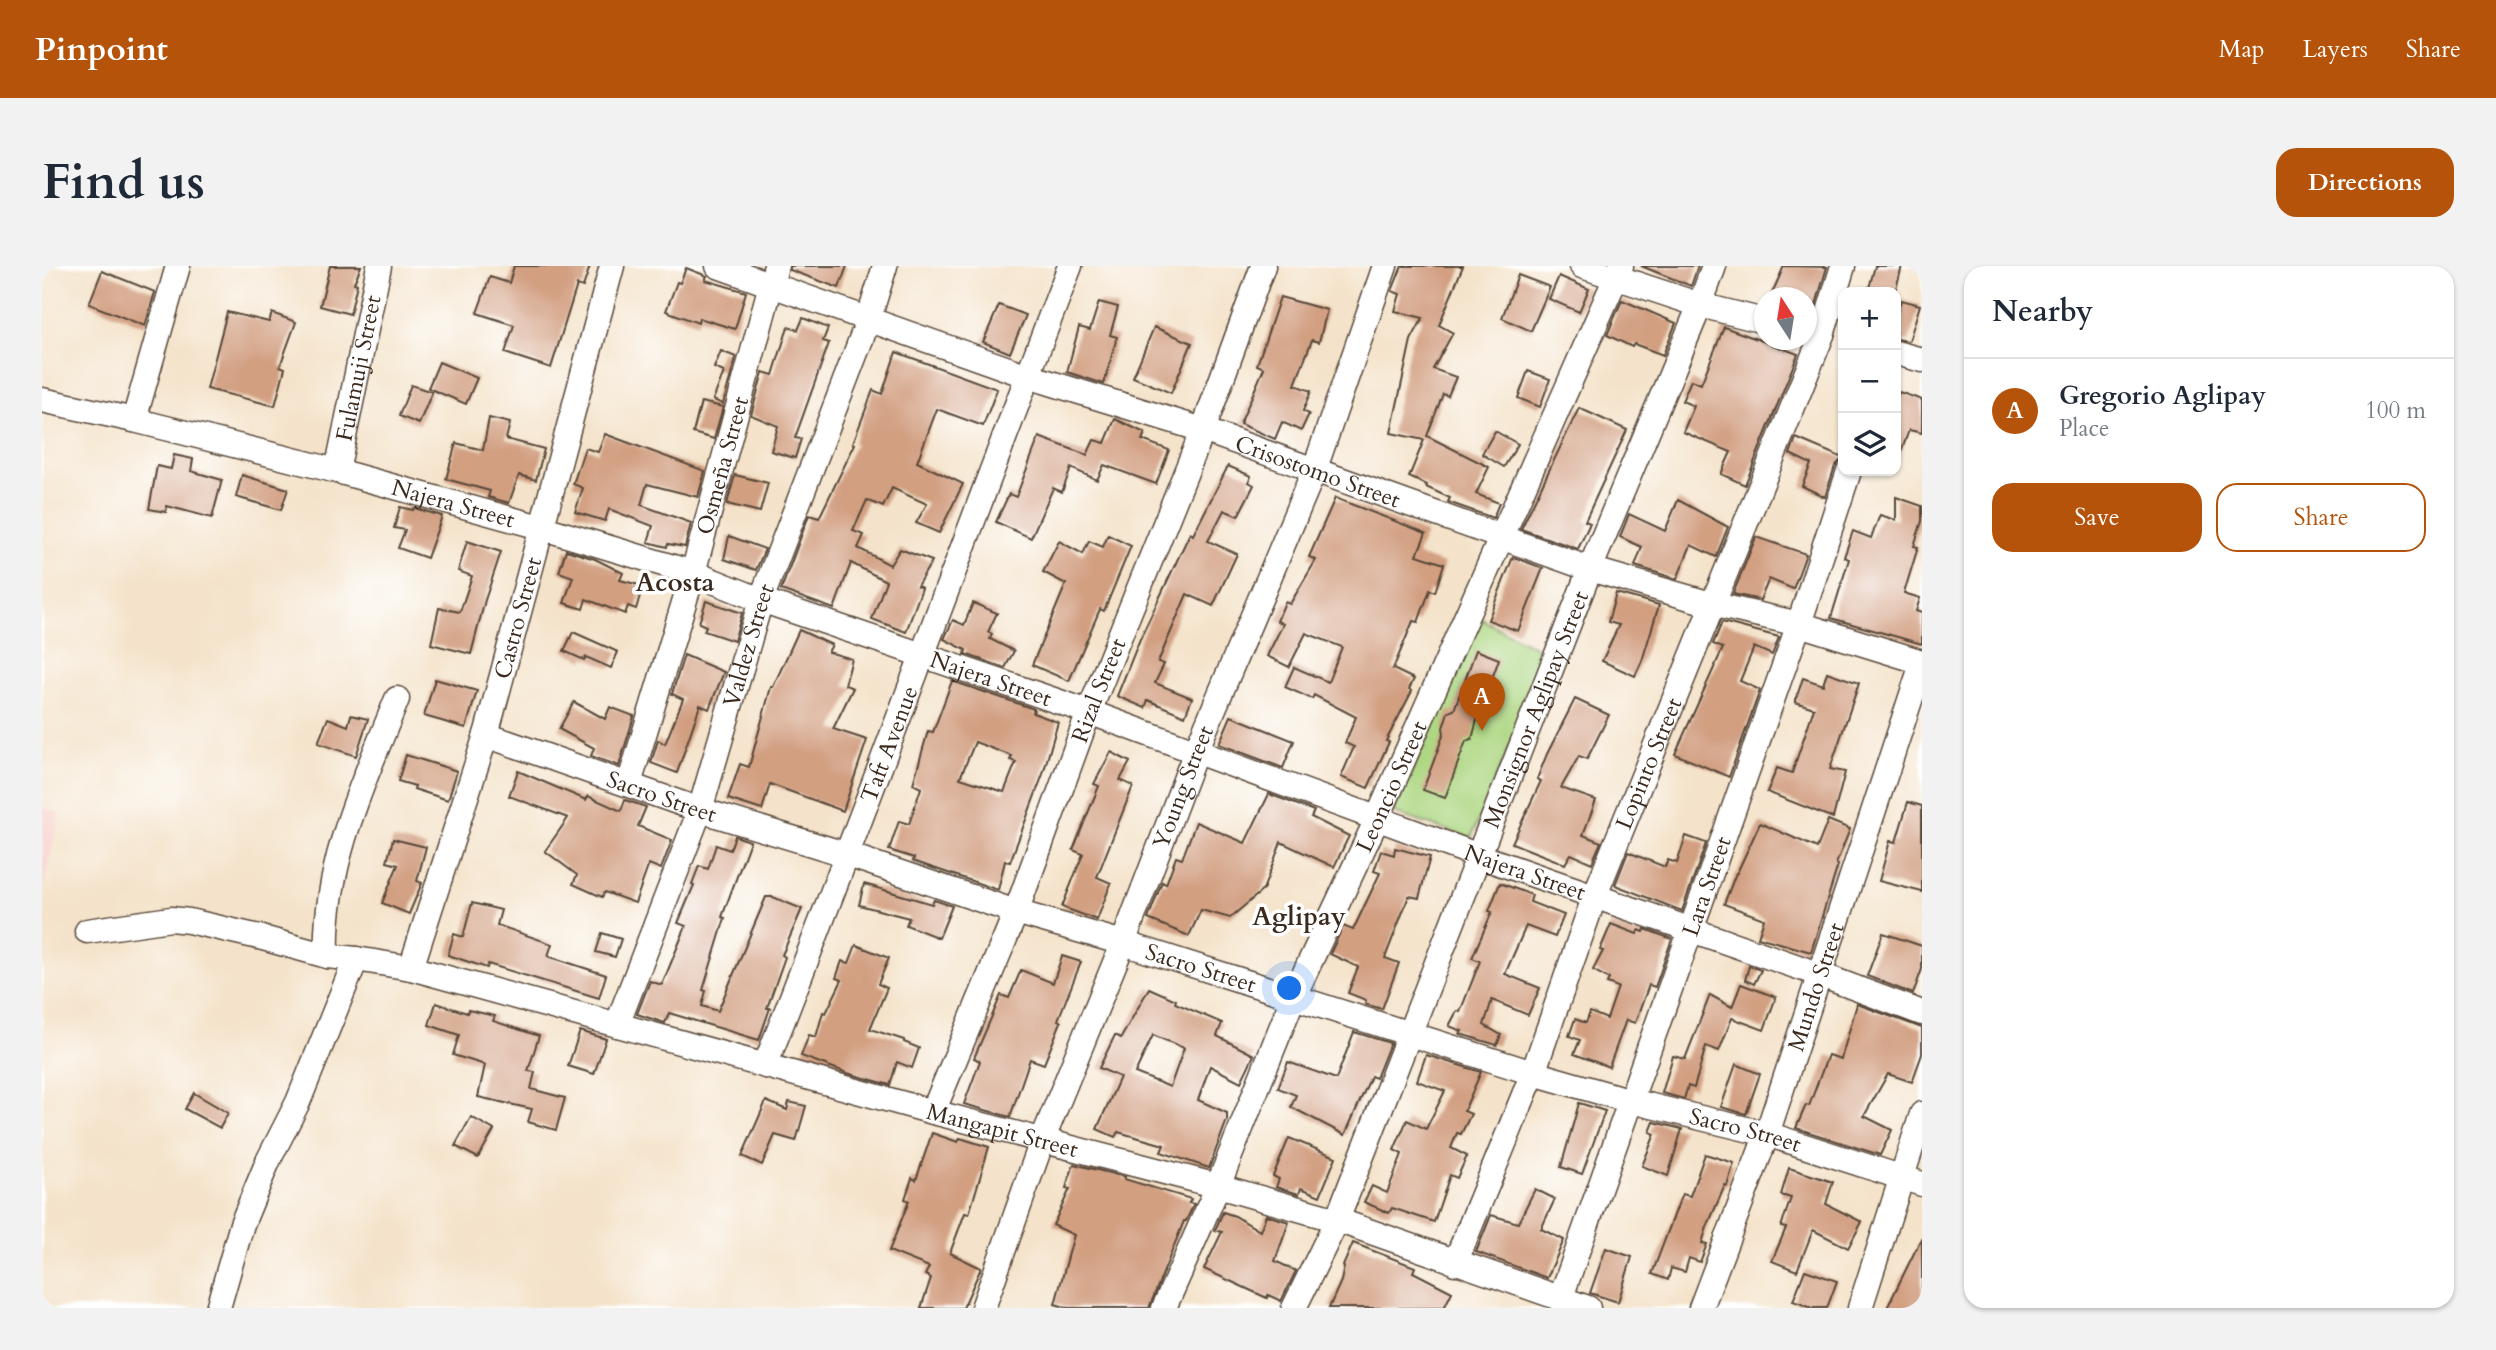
<!DOCTYPE html>
<html lang="en">
<head>
<meta charset="utf-8">
<style>
  body { margin:0; font-family:Cardo,serif; background:#f2f2f3; color:#1f2937 }
  .controls { position:absolute; right:21px; top:21px; display:grid; overflow:hidden; border-radius:14px; box-shadow:0 2px 5px #0004 }
  .controls button { width:63px; height:63px; display:grid; place-items:center; padding:0; border:0; border-bottom:2px solid #e0e1e3; background:#fff; color:#1f2937; font:35px sans-serif }
  .compass { position:absolute; left:1712px; top:21px; width:63px; height:63px; border-radius:50%; background:#fff; box-shadow:0 2px 5px #0004; rotate:348deg }
  .you { position:absolute; left:1248px; top:723px; width:24px; height:24px; margin:-18px; border:5px solid #fff; border-radius:50%; background:#1a73e8; box-shadow:0 0 0 10px #1a73e833 }
  .badge { display:grid; place-items:center; width:46px; height:46px; border-radius:50%; background:#b45309; color:#fff; font-size:23px; font-weight:700 }
  .pin { position:absolute; translate:-50% -58px; filter:drop-shadow(0 2px 4px #0008) }
  .pin::after { content:''; position:absolute; top:37px; width:24px; height:21px; background:inherit; clip-path:polygon(0 0,100% 0,50% 100%) }
  .list { margin:0; padding:0; list-style:none }
  h2 { display:flex; justify-content:space-between; align-items:center; height:91px; margin:0; padding:0 28px; font-size:30px }
  h2 small { font-size:23px; font-weight:400; color:#747a83 }
  .list li { display:grid; grid-template-columns:46px 1fr auto; gap:21px; align-items:center; box-sizing:border-box; height:105px; padding:0 28px; border-top:2px solid #e0e1e3 }
  .list b { display:block; font-size:26px; white-space:nowrap }
  .list p { margin:0; font-size:23px; white-space:nowrap; color:#747a83 }
  .list em { font-size:23px; font-style:normal; color:#747a83 }
  .actions { display:flex; gap:14px; padding:21px 28px }
  .actions a { flex:1; padding:16px 0; border:2px solid #b45309; border-radius:21px; text-align:center; font-size:24px; color:#b45309 }
  .actions .main { background:#b45309; color:#fff }
  .icon { flex:none; width:38px; height:38px; fill:none; stroke:currentColor; stroke-width:2; stroke-linecap:round; stroke-linejoin:round }
  .map { position:relative; flex:none; width:1880px; height:1042px; overflow:hidden; border-radius:21px }
  header { display:flex; align-items:center; gap:42px; box-sizing:border-box; height:98px; padding:0 35px; background:#b45309; color:#fff }
  header strong { font-size:33px }
  nav { display:flex; gap:38px; margin-inline-start:auto; font-size:24px }
  .intro { display:flex; align-items:center; justify-content:space-between; box-sizing:border-box; height:168px; padding:0 42px }
  h1 { margin:0; font-size:49px }
  .button { padding:18px 32px; border-radius:21px; background:#b45309; color:#fff; font-size:24px; font-weight:700 }
  main { display:flex; gap:42px; padding:0 42px }
  aside { flex:1; background:#fff; border-radius:21px; box-shadow:0 2px 5px #0004 }
  .map>svg:first-child { display:block }
</style>
</head>
<body>
<header>
<strong>Pinpoint</strong>
<nav><a>Map</a><a>Layers</a><a>Share</a></nav>
</header>
<div class="intro"><h1>Find us</h1><a class="button">Directions</a></div>
<main>
<div class="map">
<svg width="1880" height="1042" viewBox="0 0 1880 1042">
  <rect width="100%" height="100%" fill="#fff"/>
  <filter id="ink" filterUnits="userSpaceOnUse"><feTurbulence type="fractalNoise" baseFrequency=".0143" numOctaves="2"/><feDisplacementMap in="SourceGraphic" scale="14" xChannelSelector="R" yChannelSelector="G"/><feConvolveMatrix kernelMatrix="1 2 1 2 8 2 1 2 1" color-interpolation-filters="sRGB"/></filter>
  <filter id="wash" filterUnits="userSpaceOnUse"><feTurbulence type="fractalNoise" baseFrequency=".00686" numOctaves="4" result="noise"/><feDisplacementMap in="SourceGraphic" scale="28" xChannelSelector="R" yChannelSelector="G"/><feGaussianBlur stdDeviation="1.57" result="paint"/><feColorMatrix in="noise" values="0 0 0 0 0 0 0 0 0 0 0 0 0 0 0 0 0 1.4 0 .05"/><feComposite in="paint" operator="in"/></filter>
  <g filter="url(#wash)">
    <rect width="100%" height="100%" fill="#f4e3ca"/>
    <path fill="#f7d0cb" d="M0,542L17,547L0,628Z"/>
    <path fill="#add782" stroke="#748050" stroke-width="2" d="M1439,353L1506,388L1429,572L1351,547Z"/>
    <g id="blocks">
      <g fill="#d29f81" fill-rule="evenodd">
        <path d="M288,0H319L312,17L315,18L308,48L278,40Z"/>
        <path d="M472,0H548L541,21L535,19L509,102L463,87L472,59L435,47L448,11L467,17Z"/>
        <path d="M748,0H805L797,22L748,4Z"/>
        <path d="M1360,0H1421L1397,59L1411,67L1391,103L1414,111L1406,130L1401,128L1385,170L1447,201L1434,228L1457,237L1451,252L1406,236L1408,232L1384,221L1385,219L1367,211L1382,174L1349,167L1369,74L1381,52L1353,45L1358,28L1350,25Z"/>
        <path d="M1599,0H1656L1649,20Z"/>
        <path d="M1742,0L1785,1L1773,42L1765,39V32H1728Z"/>
        <path d="M1833,0H1860L1853,26H1826Z"/>
        <path d="M644,2L665,10L663,14L704,26L693,63L657,52L656,57L624,45L635,16L638,17Z"/>
        <path d="M60,5L113,26L103,60L47,38Z"/>
        <path d="M1476,9L1508,21L1489,65L1460,52Z"/>
        <path d="M1517,10L1547,23L1537,46L1507,33Z"/>
        <path d="M1238,31L1285,44L1277,76L1270,74L1253,119L1269,125L1261,145L1267,148L1259,165L1240,156L1233,173L1198,158L1222,102L1215,99Z"/>
        <path d="M1580,34L1634,57L1621,89L1592,78L1590,81L1565,69Z"/>
        <path d="M1859,34L1878,39L1867,75L1854,73V51Z"/>
        <path d="M1057,36L1076,41L1068,69L1075,71L1062,118L1025,106L1037,61L1048,64Z"/>
        <path d="M957,39L984,49L968,87L941,76Z"/>
        <path d="M185,46L227,56L230,47L254,56L238,100L243,102L233,140L165,123Z"/>
        <path d="M761,52L786,62L781,75L787,77L753,172L759,173L753,192L729,185L736,160L709,149L721,106L731,109L746,61L756,64Z"/>
        <path d="M1112,61L1150,77L1129,127L1091,111Z"/>
        <path d="M1682,61L1756,88L1703,219L1679,208L1689,186L1641,166L1652,140L1640,135L1649,114L1659,118Z"/>
        <path d="M679,85L694,91L681,138L671,134L682,106L672,102Z"/>
        <path d="M854,86L955,123L941,160L895,143L875,196L921,218L897,267L874,257L885,238L850,222L841,241L825,234L811,265L822,269L816,282L848,299L858,283L890,295L875,320L880,322L864,366L830,353L844,315L809,297L792,343L739,324L767,249L777,252L813,178L811,177L831,124L840,128Z"/>
        <path d="M397,96L435,112L424,138L386,122Z"/>
        <path d="M1486,105L1508,113L1498,141L1476,132Z"/>
        <path d="M369,119L390,126L377,158L357,150Z"/>
        <path d="M1857,126L1880,134V167L1867,164L1856,195H1854V135Z"/>
        <path d="M659,136L681,141L672,173L651,167Z"/>
        <path d="M1537,142L1585,164L1543,255L1548,257L1536,283L1479,263Z"/>
        <path d="M447,152L468,157L464,173L502,183L494,214L477,209L467,237L446,231L448,225L404,213L414,177L441,184Z"/>
        <path d="M1073,153L1103,167L1100,174L1127,184L1114,218L1062,199L1055,214L1029,202L1020,226L1011,222L989,272L954,256L967,228L974,231L997,171L1045,189L1052,174L1063,177Z"/>
        <path d="M1453,165L1476,178L1462,201L1440,188Z"/>
        <path d="M563,168L663,205L656,231L605,218L599,239L649,257L643,281L626,278L625,281L606,276L611,260L567,243L563,255L533,246L541,222L531,218L543,182L556,186Z"/>
        <path d="M1754,172L1801,192L1793,200L1783,231L1760,220L1769,198L1748,188Z"/>
        <path d="M132,189L151,193L149,205L180,214L170,252L125,240L124,246L107,243L115,200L129,203Z"/>
        <path d="M1186,200L1209,210L1207,216L1212,219L1196,250L1182,244L1166,275L1195,288L1171,340L1145,328L1116,396L1122,398L1113,417L1150,432L1143,450L1106,434L1103,442L1075,430L1098,373L1148,267L1151,269Z"/>
        <path d="M200,209L246,223L239,244L194,231Z"/>
        <path d="M693,209L726,217L718,246L685,238Z"/>
        <path d="M1854,231L1880,240V255L1872,280L1876,281L1862,327L1878,332L1874,345L1880,347V378L1789,352L1807,293L1802,291L1811,265L1829,272L1838,249L1854,254Z"/>
        <path d="M1293,232L1384,267L1375,289L1402,298L1393,326L1388,324L1376,356L1371,355L1351,403L1372,413L1367,423L1370,425L1344,475L1347,476L1326,522L1299,511L1312,481L1303,477L1314,451L1272,429L1270,433L1243,421L1252,401L1286,416L1300,381L1264,367L1247,401L1225,390L1241,358L1235,355L1243,336L1248,338L1274,294L1267,291Z"/>
        <path d="M1636,234L1686,261L1674,291L1649,279L1635,313L1593,300L1600,281L1578,271L1587,248L1623,265Z"/>
        <path d="M358,241L371,244L372,242L400,250L385,292L356,282L363,264L352,262Z"/>
        <path d="M1066,269L1089,280L1062,345L1058,343L1027,415L990,399L1024,318L1001,306L1017,275L1041,288L1047,275L1061,281Z"/>
        <path d="M687,270L723,283L714,304L682,293Z"/>
        <path d="M1714,271L1764,288L1751,323L1727,313L1718,334L1691,328Z"/>
        <path d="M425,275L459,286L443,334L429,388L389,378L397,342L418,346L430,310L416,305Z"/>
        <path d="M524,284L553,293L581,307L578,314L601,320L594,343L586,340L583,348L544,333L541,343L522,337L531,311L517,306Z"/>
        <path d="M1471,291L1501,302L1476,365L1446,354Z"/>
        <path d="M1574,327L1617,339L1600,395L1593,410L1560,395L1577,359L1566,356Z"/>
        <path d="M664,335L700,347L692,375L662,365L664,360L657,357Z"/>
        <path d="M931,337L955,347L946,366L950,368L948,373L972,385L963,402L923,388L924,384L902,373L911,354L922,359Z"/>
        <path d="M1680,356L1737,371L1730,389L1712,381L1698,415L1718,424L1687,511L1633,488L1681,382L1671,378Z"/>
        <path d="M757,364L790,379L786,386L810,393L803,419L811,422L791,463L825,474L801,545L728,518L720,544L686,533L698,498L707,501L729,421H731Z"/>
        <path d="M531,366L576,386L569,402L544,391L542,394L522,385Z"/>
        <path d="M1434,384L1457,393L1435,454L1430,473L1424,475L1403,532L1381,524L1402,467L1401,462L1406,446L1412,444Z"/>
        <path d="M642,389L682,406L667,443L658,439L635,507L609,497L616,474L623,478L641,433L630,428Z"/>
        <path d="M1785,406L1817,417L1788,503L1803,506L1791,552L1725,526L1735,502L1750,507L1772,442L1753,436L1761,412L1781,419Z"/>
        <path d="M393,413L435,425L424,462L382,450Z"/>
        <path d="M910,415L992,443L991,447L1016,456L1001,508L968,596L963,595L956,624L871,595L872,592L847,584L857,555L867,558L879,522L871,518L886,465L891,466ZM933,476L970,490L968,494L974,496L962,526L918,512Z"/>
        <path d="M1533,433L1567,449L1545,493L1537,490L1519,522L1554,534L1541,569L1559,576L1550,597L1529,588L1523,598L1470,577L1499,515L1495,513L1505,488Z"/>
        <path d="M532,436L563,453L568,441L592,450L577,500L549,490L552,482L517,463Z"/>
        <path d="M309,449L326,453L314,490L276,477L286,452L306,460Z"/>
        <path d="M1189,450L1252,475L1241,502L1177,478Z"/>
        <path d="M1069,486L1088,496L1078,514L1091,520L1055,611L1069,617L1055,654L1020,641L1041,588L1031,584L1057,520L1052,518Z"/>
        <path d="M364,489L415,505L406,534L372,523L373,520L356,515Z"/>
        <path d="M476,505L544,534L546,530L579,545L583,534L604,541L596,560L630,574L619,603L607,598L593,637L563,626L560,631L531,618L535,609L503,585L526,552L467,530Z"/>
        <path d="M1227,528L1272,545L1269,551L1307,570L1292,601L1239,576L1221,624L1188,652L1159,644L1147,670L1106,653L1120,616L1124,618L1134,591L1140,593L1154,556L1203,577Z"/>
        <path d="M1866,536L1880,540V626L1837,615L1848,575L1854,576Z"/>
        <path d="M1786,554L1808,563L1794,598L1796,599L1769,686L1716,671L1722,653L1682,638L1694,607H1695L1718,557L1775,582Z"/>
        <path d="M693,570L708,575L680,651L683,652L661,724L664,725L660,740L676,745L724,631H731L760,643L740,689L743,691L725,742H728L717,774L627,747L623,757L595,748L608,715L620,719L644,660L636,657L652,619L650,618L657,600L666,603L674,579L688,584Z"/>
        <path d="M1644,570L1664,577L1640,645L1573,619L1586,586L1623,601L1626,594L1635,597Z"/>
        <path d="M351,573L384,581L375,615L380,617L367,648L340,637L356,599L345,596Z"/>
        <path d="M1353,582L1388,591L1377,632L1367,630L1343,692L1357,697L1340,743L1323,738L1324,734L1306,727L1316,701L1288,688L1301,660L1311,664L1338,607L1332,605L1339,585L1352,589Z"/>
        <path d="M1458,617L1490,629L1488,636L1522,649L1513,671L1484,660L1463,708L1498,722L1486,749L1450,734L1442,759L1459,769L1455,779L1418,768L1420,765L1407,760L1415,745L1418,746L1438,695L1430,692L1450,646L1447,645Z"/>
        <path d="M822,618L890,638L892,634L910,640L897,672L864,659L867,652L817,639Z"/>
        <path d="M430,637L459,644L455,659L510,678L506,690L564,709L557,732L446,698L445,702L406,689L412,668L421,671Z"/>
        <path d="M1569,658L1595,668L1597,664L1602,666L1603,663L1630,673L1613,721L1607,719L1593,757L1584,754L1567,801L1532,788L1538,774L1527,770L1533,753L1544,757L1548,746L1565,753L1576,721L1565,717L1567,713L1551,704L1561,685L1558,684Z"/>
        <path d="M560,667L579,673L573,691L554,686Z"/>
        <path d="M1841,667L1880,680V703L1871,728L1825,710Z"/>
        <path d="M814,679L847,692L836,718L845,722L828,763L862,774V776L877,782L870,802L855,796L848,819L805,807L759,790L767,769L774,771L781,746L784,747L800,714L794,712L800,695L807,697Z"/>
        <path d="M1020,690L1039,696L1016,754L1019,756L1002,798L988,793L968,851L922,838L938,795L932,792L959,729L967,732L979,704L1011,717Z"/>
        <path d="M1707,700L1719,704L1712,718L1703,714Z"/>
        <path d="M1699,718L1734,731L1722,764L1690,752L1677,785L1664,780L1652,822L1646,820L1642,833L1620,827L1631,790L1643,793L1668,729L1690,741Z"/>
        <path d="M1107,722L1134,734L1133,737L1180,757L1175,770L1212,789L1199,816L1168,800L1156,834L1185,847V854L1167,902L1119,886L1122,879L1076,866L1073,871L1055,863L1078,811L1057,802L1073,769L1079,772ZM1111,769L1142,782L1128,821L1093,807Z"/>
        <path d="M394,737L425,747L426,744L453,750L451,755L497,770L486,805L493,806L489,823L523,832L514,864L486,856L490,843L436,831L443,799L411,789L417,769L387,759Z"/>
        <path d="M1815,738L1880,762V788L1870,816L1846,808L1822,850L1850,864L1838,889L1754,862L1764,839L1767,840L1786,789L1799,793Z"/>
        <path d="M538,765L564,773L552,808L526,800Z"/>
        <path d="M1312,766L1348,777L1334,812L1329,810L1303,869L1249,841L1254,829L1236,822L1246,796L1294,813Z"/>
        <path d="M1384,789L1439,806L1422,845L1429,848L1419,868L1415,867L1409,882L1425,890L1415,912L1408,909L1392,956L1350,942L1347,947L1322,936L1330,920L1345,927L1360,888L1352,884L1365,854L1384,863L1403,825L1375,815Z"/>
        <path d="M1694,798L1718,808L1704,848L1679,841Z"/>
        <path d="M152,827L186,847L178,862L143,843Z"/>
        <path d="M724,835L745,844L747,836L764,840L754,875L733,869L720,899L700,890Z"/>
        <path d="M1537,837L1563,845L1540,908L1519,901Z"/>
        <path d="M429,851L452,864L436,892L413,880Z"/>
        <path d="M1612,856L1640,863L1626,910L1600,900L1613,868L1608,866Z"/>
        <path d="M890,867L916,876L918,872L947,881L927,948L923,947L908,987L939,1002L921,1042H879L889,1012L883,1009L887,1001L847,985L867,935L863,933L870,912L874,914Z"/>
        <path d="M1247,872L1294,891L1278,930L1259,922L1257,928L1234,921L1237,913L1231,910Z"/>
        <path d="M1663,888L1692,897L1685,920L1683,919L1665,961L1660,977L1665,978L1658,996L1647,992L1643,1006L1629,1002L1626,1014L1610,1008L1640,928L1648,930Z"/>
        <path d="M1032,898L1083,911L1082,913L1149,933L1147,937L1152,938L1144,955H1142L1107,1042H1026L1013,1038L1032,969L1011,959L1028,923L1024,922Z"/>
        <path d="M1747,902L1791,916L1784,938L1820,956L1806,982L1771,964L1755,1005L1730,995L1744,962L1739,961L1749,932L1739,929Z"/>
        <path d="M1493,923L1513,933L1499,963L1522,974L1505,1012L1434,986L1449,949L1476,957Z"/>
        <path d="M1181,946L1193,950L1218,965L1224,949L1247,956L1233,995L1254,1005L1239,1035L1226,1029L1225,1032L1162,1003L1180,966L1173,964Z"/>
        <path d="M1880,971V1042H1845Z"/>
        <path d="M1311,977L1373,1001L1371,1006L1410,1026L1402,1042H1287L1299,1015L1302,1001L1301,1000Z"/>
        <path d="M1564,982L1590,991L1576,1036L1548,1027Z"/>
        <path d="M1763,1004L1795,1015L1785,1042H1770L1751,1035Z"/>
      </g>
    </g>
  </g>
  <g filter="url(#ink)">
    <use href="#blocks" fill-opacity="0" stroke="#574638" stroke-width="2"/>
    <g fill="none" stroke-linecap="round" stroke-linejoin="round">
      <defs>
        <g id="minor">
          <path id="s1" d="M676,0L986,110L1161,164L1548,303L1669,338L1757,358L1880,396"/>
          <path d="M1540,0L1658,39L1722,55"/>
          <path d="M1854,87L1880,94"/>
          <path id="s2" d="M0,134L92,154L295,205L498,261L651,307L719,334L1047,446L1437,590L1779,709L1880,747"/>
          <path d="M92,154L136,0"/>
          <path id="s3" d="M295,205L337,0"/>
          <path id="s4" d="M444,469L658,544L806,589L974,646L1081,677L1491,807L1589,835L1725,868L1880,918"/>
          <path id="s5" d="M587,518L651,307L734,0"/>
          <path d="M45,665L129,653L147,655L217,671L285,690L314,693"/>
          <path d="M285,690C281,600 322,515 355,433"/>
          <path id="s6" d="M369,702L444,469L570,0"/>
          <path id="s7" d="M575,759L658,544L719,334L826,55L843,0"/>
          <path id="s8" d="M723,800C828,534 925,266 1028,0"/>
          <path id="s9" d="M891,846L974,646L1047,446L1161,164L1221,0"/>
          <path id="s10" d="M1413,997L1491,807L1553,629L1780,69L1801,0"/>
          <path id="s11" d="M1518,1034L1757,358L1807,205"/>
          <path id="s12" d="M176,1042L200,958L226,895L256,836L314,693L369,702L891,846L1176,920L1295,954L1546,1042"/>
          <path id="s13" d="M941,1042L1000,875L1081,677L1154,485L1272,205L1343,0"/>
          <path id="s14" d="M1122,1042L1176,920L1251,732L1336,551L1579,0"/>
          <path id="s15" d="M1252,1042L1295,954L1548,303L1658,39L1672,0"/>
          <path id="s16" d="M1659,1042L1725,868L1880,398"/>
          <path d="M1818,1042L1880,848"/>
        </g>
      </defs>
      <use href="#minor" stroke="#574638" stroke-width="27"/>
      <use href="#minor" stroke="#fff" stroke-width="24"/>
    </g>
  </g>
  <g text-anchor="middle" dominant-baseline="central" stroke-width="7" stroke-linejoin="round" paint-order="stroke">
    <g font-size="23" fill="#3b2a1e" stroke="#fff">
      <text stroke="none"><textPath href="#s3" startOffset="105">Fulamuji Street</textPath></text>
      <text stroke="none"><textPath href="#s5" startOffset="332">Osmeña Street</textPath></text>
      <text stroke="none"><textPath href="#s1" startOffset="634">Crisostomo Street</textPath></text>
      <text stroke="none"><textPath href="#s2" startOffset="424">Najera Street</textPath></text>
      <text stroke="none"><textPath href="#s6" startOffset="366">Castro Street</textPath></text>
      <text stroke="none"><textPath href="#s7" startOffset="402">Valdez Street</textPath></text>
      <text stroke="none"><textPath href="#s2" startOffset="990">Najera Street</textPath></text>
      <text stroke="none"><textPath href="#s9" startOffset="453">Rizal Street</textPath></text>
      <text stroke="none"><textPath href="#s15" startOffset="646">Monsignor Aglipay Street</textPath></text>
      <text stroke="none"><textPath href="#s8" startOffset="345">Taft Avenue</textPath></text>
      <text stroke="none"><textPath href="#s10" startOffset="536">Lopinto Street</textPath></text>
      <text stroke="none"><textPath href="#s14" startOffset="569">Leoncio Street</textPath></text>
      <text stroke="none"><textPath href="#s13" startOffset="558">Young Street</textPath></text>
      <text stroke="none"><textPath href="#s4" startOffset="186">Sacro Street</textPath></text>
      <text stroke="none"><textPath href="#s2" startOffset="1558">Najera Street</textPath></text>
      <text stroke="none"><textPath href="#s11" startOffset="439">Lara Street</textPath></text>
      <text stroke="none"><textPath href="#s4" startOffset="752">Sacro Street</textPath></text>
      <text stroke="none"><textPath href="#s16" startOffset="341">Mundo Street</textPath></text>
      <text stroke="none"><textPath href="#s12" startOffset="1045">Mangapit Street</textPath></text>
      <text stroke="none"><textPath href="#s4" startOffset="1320">Sacro Street</textPath></text>
    </g>
    <g font-size="26" font-weight="bold" fill="#3b2a1e" stroke="#fff">
      <text x="633" y="316">Acosta</text>
      <text x="1257" y="650">Aglipay</text>
    </g>
  </g>
</svg>
<div class="controls">
<button>+</button>
<button>−</button>
<button><svg class="icon" aria-label="layers" viewBox="0 0 24 24"><path d="M12 4l9 5-9 5-9-5zM3 14l9 5 9-5"/></svg></button>
</div>
<svg class="compass" viewBox="-18 -18 36 36"><path d="M0-13l5 13h-10z" fill="#e53935"/><path d="M0 13l5-13h-10z" fill="#747a83"/></svg>
<div class="you"></div>
<div class="pin badge" style="left:1440px;top:465px">A</div>
</div>
<aside>
<h2>Nearby<small></small></h2>
<ul class="list">
<li><span class="badge">A</span><div><b>Gregorio Aglipay</b><p>Place</p></div><em>100 m</em></li>
</ul>
<div class="actions"><a class="main">Save</a><a>Share</a></div>
</aside>
</main>
</body>
</html>
